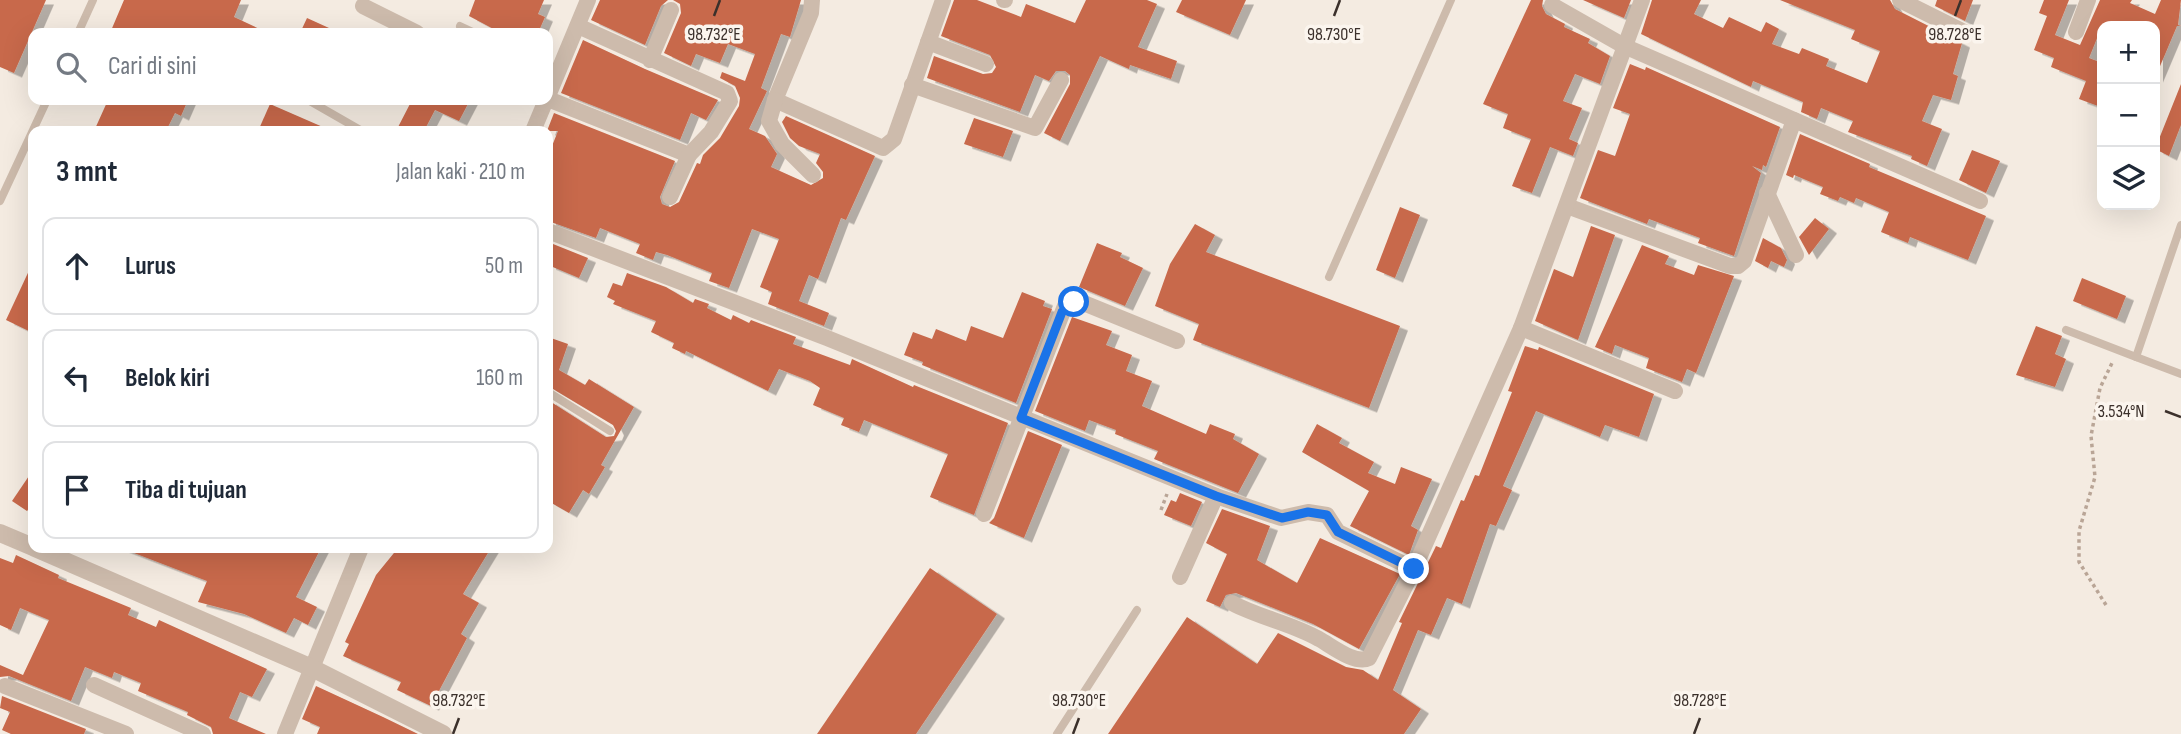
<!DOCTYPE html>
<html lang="id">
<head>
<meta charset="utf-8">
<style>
  body { margin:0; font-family:"Sofia Sans Condensed",sans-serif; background:#f2f2f3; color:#1f2937 }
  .controls { position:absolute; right:21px; top:21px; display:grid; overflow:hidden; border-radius:14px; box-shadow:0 7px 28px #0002 }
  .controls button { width:63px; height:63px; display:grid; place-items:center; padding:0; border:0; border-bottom:2px solid #e0e1e3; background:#fff; color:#1f2937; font:35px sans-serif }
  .stop { position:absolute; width:21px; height:21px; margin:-16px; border:5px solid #1a73e8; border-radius:50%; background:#fff }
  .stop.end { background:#1a73e8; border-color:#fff; box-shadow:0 2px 7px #0008 }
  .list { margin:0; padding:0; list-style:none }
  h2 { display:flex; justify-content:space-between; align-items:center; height:91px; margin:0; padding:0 28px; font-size:30px }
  h2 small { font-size:23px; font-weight:400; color:#747a83 }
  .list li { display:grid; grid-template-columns:46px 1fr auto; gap:21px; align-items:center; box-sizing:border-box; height:98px; margin:0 14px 14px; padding:0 14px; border:2px solid #e0e1e3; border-radius:14px }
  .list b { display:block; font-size:26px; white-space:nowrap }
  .list em { font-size:23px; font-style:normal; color:#747a83 }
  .icon { flex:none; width:38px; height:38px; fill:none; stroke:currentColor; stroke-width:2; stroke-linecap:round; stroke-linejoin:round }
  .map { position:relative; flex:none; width:2181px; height:734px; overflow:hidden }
  .search { position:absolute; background:#fff; box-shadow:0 7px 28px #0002; left:28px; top:28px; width:525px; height:77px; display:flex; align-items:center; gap:18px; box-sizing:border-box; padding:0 24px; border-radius:14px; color:#747a83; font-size:26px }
  .panel { position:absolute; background:#fff; box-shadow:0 7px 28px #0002; left:28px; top:126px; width:525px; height:427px; border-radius:14px }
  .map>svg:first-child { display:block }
</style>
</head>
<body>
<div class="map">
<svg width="2181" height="734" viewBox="0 0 2181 734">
  <defs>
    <filter id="shadow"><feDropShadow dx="8" dy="4.5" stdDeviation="0" flood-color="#0004"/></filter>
  </defs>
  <rect width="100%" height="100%" fill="#f4ebe1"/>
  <g fill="#c8694b" filter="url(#shadow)">
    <path d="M0,0H46L14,73L0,67Z"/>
    <path d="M124,0H241L234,17L268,33H110Z"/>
    <path d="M475,0H544L538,14L545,17L538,33H501L469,16Z"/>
    <path d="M600,0H668L661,6L645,45L591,20Z"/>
    <path d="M673,0H801L790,37L781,34L761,88L767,91L749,129L765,136L777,154L771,167L811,185L823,178V172L816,163L820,154L799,146L790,138L782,122L786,116L875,156L846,220L841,218L818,279L809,275L799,301L829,313L824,326L768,304L772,292L760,287L779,239L752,229L729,288L709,281L712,273L667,255L656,252L653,260L636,253L640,244L600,228L596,238L548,221V156L558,131H547L554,113L675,161L660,197L662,204L670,207L679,202L697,163L700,164L703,155L720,138L739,106L740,98L735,86L720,78L722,72L745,81L755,54L728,44L720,63L696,54L691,66L664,53L681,13L680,4Z"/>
    <path d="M954,0H977L1021,17L1026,4L1075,23L1086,0H1147L1157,4L1138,47L1177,61L1171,79L1130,65L1129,69L1100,56L1060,141L1044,133L1070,84V75L1065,71H1056L1049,81L1035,75L1020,112L927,78L934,56L983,74L992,73L996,67L990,55L941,36Z"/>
    <path d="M1182,0H1246L1230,35L1176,12Z"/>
    <path d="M1531,0H1543L1542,6L1546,14L1565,24L1564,27L1590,39L1588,43L1610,56L1600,84L1575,74L1563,101L1582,108L1569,139L1578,143L1573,156L1550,147L1532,193L1512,186L1531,139L1503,128L1508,114L1483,104Z"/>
    <path d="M1583,0H1631L1624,18Z"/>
    <path d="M1652,0H1701L1694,14L1723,28L1729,17L1761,32L1766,22L1779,29L1772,44L1799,54L1802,48L1829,59L1826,66L1867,83L1880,51L1851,39L1855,30L1780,0H1890L1895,9L1962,43L1953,74L1958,76L1951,100L1933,95L1922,121L1942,129L1927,166L1911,159L1912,156L1848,132L1853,121L1821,108L1817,119L1801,112L1803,102L1753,81L1751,87L1641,34Z"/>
    <path d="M1937,0H1973L1965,21L1935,6Z"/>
    <path d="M2044,0H2069L2055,35L2080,45L2100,0H2132L2130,3L2155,14L2161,0H2181L2178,25L2181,26H2177L2155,78V26H2102L2089,58L2102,63V96L2098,106L2079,99L2086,81L2051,67L2054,58L2034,50L2047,16L2039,13Z"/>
    <path d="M307,18L340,33H300Z"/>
    <path d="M583,40L645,69L718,100L706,120L691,113L680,140L561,93Z"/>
    <path d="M1630,64L1645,70L1646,67L1780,127L1766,167L1763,165L1762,170L1752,166L1761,173L1734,256L1698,243L1700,238L1649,219L1647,224L1580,198L1598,150L1615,156L1630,114L1613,108Z"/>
    <path d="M2181,84V125L2169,156L2155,149Z"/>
    <path d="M108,100H188L181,116L175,113L166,131H94Z"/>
    <path d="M412,100H470L459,121L435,110L424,131H396Z"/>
    <path d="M270,104L332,131H258Z"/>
    <path d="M974,118L1013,131L1003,157L964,144Z"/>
    <path d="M1800,134L1870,164L1869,167L1986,216L1968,260L1910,237L1908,243L1881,232L1889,212L1856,198L1854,203L1840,197L1838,201L1820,194L1823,187L1794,175L1793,178L1786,175Z"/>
    <path d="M1972,150L2000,161L1986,193L1959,180Z"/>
    <path d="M1400,207L1420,215L1395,278L1376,270Z"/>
    <path d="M1815,218L1829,229L1809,255L1799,237Z"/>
    <path d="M1195,224L1215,235L1206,252L1400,326L1369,408L1193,340L1199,324L1155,306L1170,264Z"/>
    <path d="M1591,226L1615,235L1578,340L1535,321L1554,269L1573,277Z"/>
    <path d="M1763,238L1781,248L1787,260L1784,267L1771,261L1768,268L1755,261Z"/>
    <path d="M548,242L588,258L579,278L548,265Z"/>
    <path d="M1097,243L1122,253L1120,257L1143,268L1125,306L1079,287Z"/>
    <path d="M1642,245L1669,256L1665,264L1694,275L1698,265L1734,276L1696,373L1687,369L1682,382L1646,368L1649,358L1615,345L1612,354L1595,347Z"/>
    <path d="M33,262V333L6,320Z"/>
    <path d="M627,273L666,287L693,303L695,299L709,304L707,308L731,320L733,315L749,323L751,320L796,337L793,344L850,365L852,359L913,387L914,385L1008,423L974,515L930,497L948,454L864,420L859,432L841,425L844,418L813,405L820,388L810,381L779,369L768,391L686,351L685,354L672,348L674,343L651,332L656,321L613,304L615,301L607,297L613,283L622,286Z"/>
    <path d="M2082,278L2126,296L2117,319L2073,301Z"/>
    <path d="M1022,292L1045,301L1043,306L1052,309L1016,403L922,365L923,362L904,355L913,332L932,339L936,329L966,341L971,326L1003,338Z"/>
    <path d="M1072,317L1112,331L1106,345L1132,355L1126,371L1152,381L1142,406L1206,434L1210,424L1235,434L1233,439L1259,454L1238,493L1154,459L1158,451L1115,434L1116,430L1089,420L1085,431L1035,411Z"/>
    <path d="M2036,326L2062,336L2055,354L2066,359L2055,387L2016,375Z"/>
    <path d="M548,337L568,344L559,370L585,385L589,379L634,407L601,465L605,467L589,494L583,490L569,513L548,501V400L606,437L614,436L616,431L613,425L548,386Z"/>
    <path d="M1525,346L1538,350L1539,347L1654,394L1639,437L1605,425L1600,437L1536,411L1503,486L1512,490L1496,526L1490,524L1462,604L1447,598L1431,635L1418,630L1393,690L1421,709L1404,734H1108L1187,617L1257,664L1278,633L1346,667L1363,670L1378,680L1402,623L1399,622L1436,546L1441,548L1461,500L1464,501L1475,475L1479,476L1512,392L1508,391Z"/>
    <path d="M1317,424L1342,438L1339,443L1374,462L1368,473L1395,484L1401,467L1432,479L1411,526L1418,530L1409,555L1350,526L1369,491L1302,452Z"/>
    <path d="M1028,431L1062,445L1024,538L989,523L994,518Z"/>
    <path d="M33,470V502L27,511L12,501Z"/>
    <path d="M1180,493L1202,502L1191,526L1164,515L1171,500L1176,502Z"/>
    <path d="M1222,509L1270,526L1257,560L1297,583L1320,538L1400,574L1359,649L1313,624L1236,593L1226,595L1220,607L1206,601L1227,554L1206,543Z"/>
    <path d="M121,548H321L296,597L317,607L308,625L294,618L286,633L244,614L198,602L207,581Z"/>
    <path d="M398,548H491L463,594L479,603L461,634L467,638L431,706L397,690L401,682L343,656L349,644L345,642L376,575Z"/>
    <path d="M16,555L59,575L58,578L131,608L128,615L156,627L159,620L267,669L252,697L240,692L229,718L266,734H213L211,727L187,715L188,712L138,691L141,683L114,672L112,678L85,667L71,701L9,676L0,677V665L23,675L49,620L20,608L11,630L0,625V558L13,563Z"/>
    <path d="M930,568L997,614L916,734H817Z"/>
    <path d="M316,686L383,717L418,734H317L320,727L302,719Z"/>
    <path d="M2,696L86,729L84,734H11L2,730L10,712L0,708Z"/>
  </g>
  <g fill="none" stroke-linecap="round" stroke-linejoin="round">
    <g stroke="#b9a596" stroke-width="3.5" stroke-dasharray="3.5 3.5" stroke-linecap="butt">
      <path d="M1161,510L1167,494"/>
      <path d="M2106,605L2079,562V531L2095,477L2091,436L2100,388L2113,361"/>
    </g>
    <g stroke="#cdbbac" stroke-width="8">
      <path d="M460,26L475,33"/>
      <path d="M78,33L93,0"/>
      <path d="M308,100L362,131"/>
      <path d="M0,201L47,100"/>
      <path d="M2181,225L2136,357L2181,374"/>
      <path d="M1329,277L1451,0"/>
      <path d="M2066,330L2136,357"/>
      <path d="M548,392L610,431"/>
      <path d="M1057,734L1137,610"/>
    </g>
    <g stroke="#cdbbac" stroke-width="16">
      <path d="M812,0L811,13L775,100L883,148L894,139L943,0"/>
      <path d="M1004,0H1005"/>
      <path d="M1900,0L1966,33"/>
      <path d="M1552,5L1624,46L1980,201"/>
      <path d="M363,6L417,33"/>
      <path d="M2076,32L2088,0"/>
      <path d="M928,42L986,64"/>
      <path d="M650,60L671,10"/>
      <path d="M912,85L1035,128L1061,80"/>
      <path d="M548,96L588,0"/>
      <path d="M548,99L689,155L711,132L730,101L727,93L578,26"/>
      <path d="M775,100L769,121L782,144L813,175"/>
      <path d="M533,131L546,100"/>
      <path d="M1767,193L1796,255"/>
      <path d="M670,197L689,155"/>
      <path d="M1567,206L1730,266H1738L1744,261L1794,120"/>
      <path d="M548,231L827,338L1216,496L1281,518L1308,512L1327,515L1338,532L1414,569"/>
      <path d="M1521,328L1675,391"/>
      <path d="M984,514L1065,306L1074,302L1086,304L1177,341"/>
      <path d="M1180,577L1216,496"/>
      <path d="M1232,603C1260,618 1291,623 1319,639C1332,646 1355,665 1369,658L1414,569L1521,328L1642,0"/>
      <path d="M94,685L203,734"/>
      <path d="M5,686L126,734"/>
      <path d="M285,734L361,548"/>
    </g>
    <g stroke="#cdbbac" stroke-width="18">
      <path d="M0,533L33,547"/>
      <path d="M35,548L312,668L443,734"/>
    </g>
  </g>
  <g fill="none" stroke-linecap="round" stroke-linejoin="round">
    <path stroke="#1a73e8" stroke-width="9" d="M1074,302L1062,312L1021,418L1216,496L1282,518L1308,512L1327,515L1338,532L1414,569"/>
  </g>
  <path fill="none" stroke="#3b302b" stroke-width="2.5" d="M714,16L720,0M1334,16L1340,0M1955,16L1961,0M2165,411L2181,417M453,734L459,718M1073,734L1079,718M1694,734L1700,718"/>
  <g font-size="18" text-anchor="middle" fill="#3b302b" stroke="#fbf5ee" stroke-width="7" stroke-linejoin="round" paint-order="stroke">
    <text x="714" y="40">98.732°E</text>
    <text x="1334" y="40">98.730°E</text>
    <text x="1955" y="40">98.728°E</text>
    <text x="2121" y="417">3.534°N</text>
    <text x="459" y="706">98.732°E</text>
    <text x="1079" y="706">98.730°E</text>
    <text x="1700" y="706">98.728°E</text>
  </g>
</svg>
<div class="controls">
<button>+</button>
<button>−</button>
<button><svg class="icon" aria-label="layers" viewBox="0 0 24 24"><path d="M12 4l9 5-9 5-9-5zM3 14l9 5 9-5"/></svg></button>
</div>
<div class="stop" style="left:1074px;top:302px"></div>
<div class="stop end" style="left:1414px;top:569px"></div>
<div class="search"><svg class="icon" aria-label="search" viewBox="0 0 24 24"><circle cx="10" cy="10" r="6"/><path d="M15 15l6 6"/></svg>Cari di sini</div>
<section class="panel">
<h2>3 mnt<small>Jalan kaki · 210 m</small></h2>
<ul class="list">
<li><svg class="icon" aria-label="ahead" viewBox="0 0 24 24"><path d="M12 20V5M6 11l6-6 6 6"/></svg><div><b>Lurus</b></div><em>50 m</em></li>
<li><svg class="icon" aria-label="left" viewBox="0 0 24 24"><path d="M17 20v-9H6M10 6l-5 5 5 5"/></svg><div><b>Belok kiri</b></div><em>160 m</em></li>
<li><svg class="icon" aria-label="arrive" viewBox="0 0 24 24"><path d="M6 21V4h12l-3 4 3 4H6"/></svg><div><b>Tiba di tujuan</b></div></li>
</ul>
</section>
</div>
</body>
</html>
